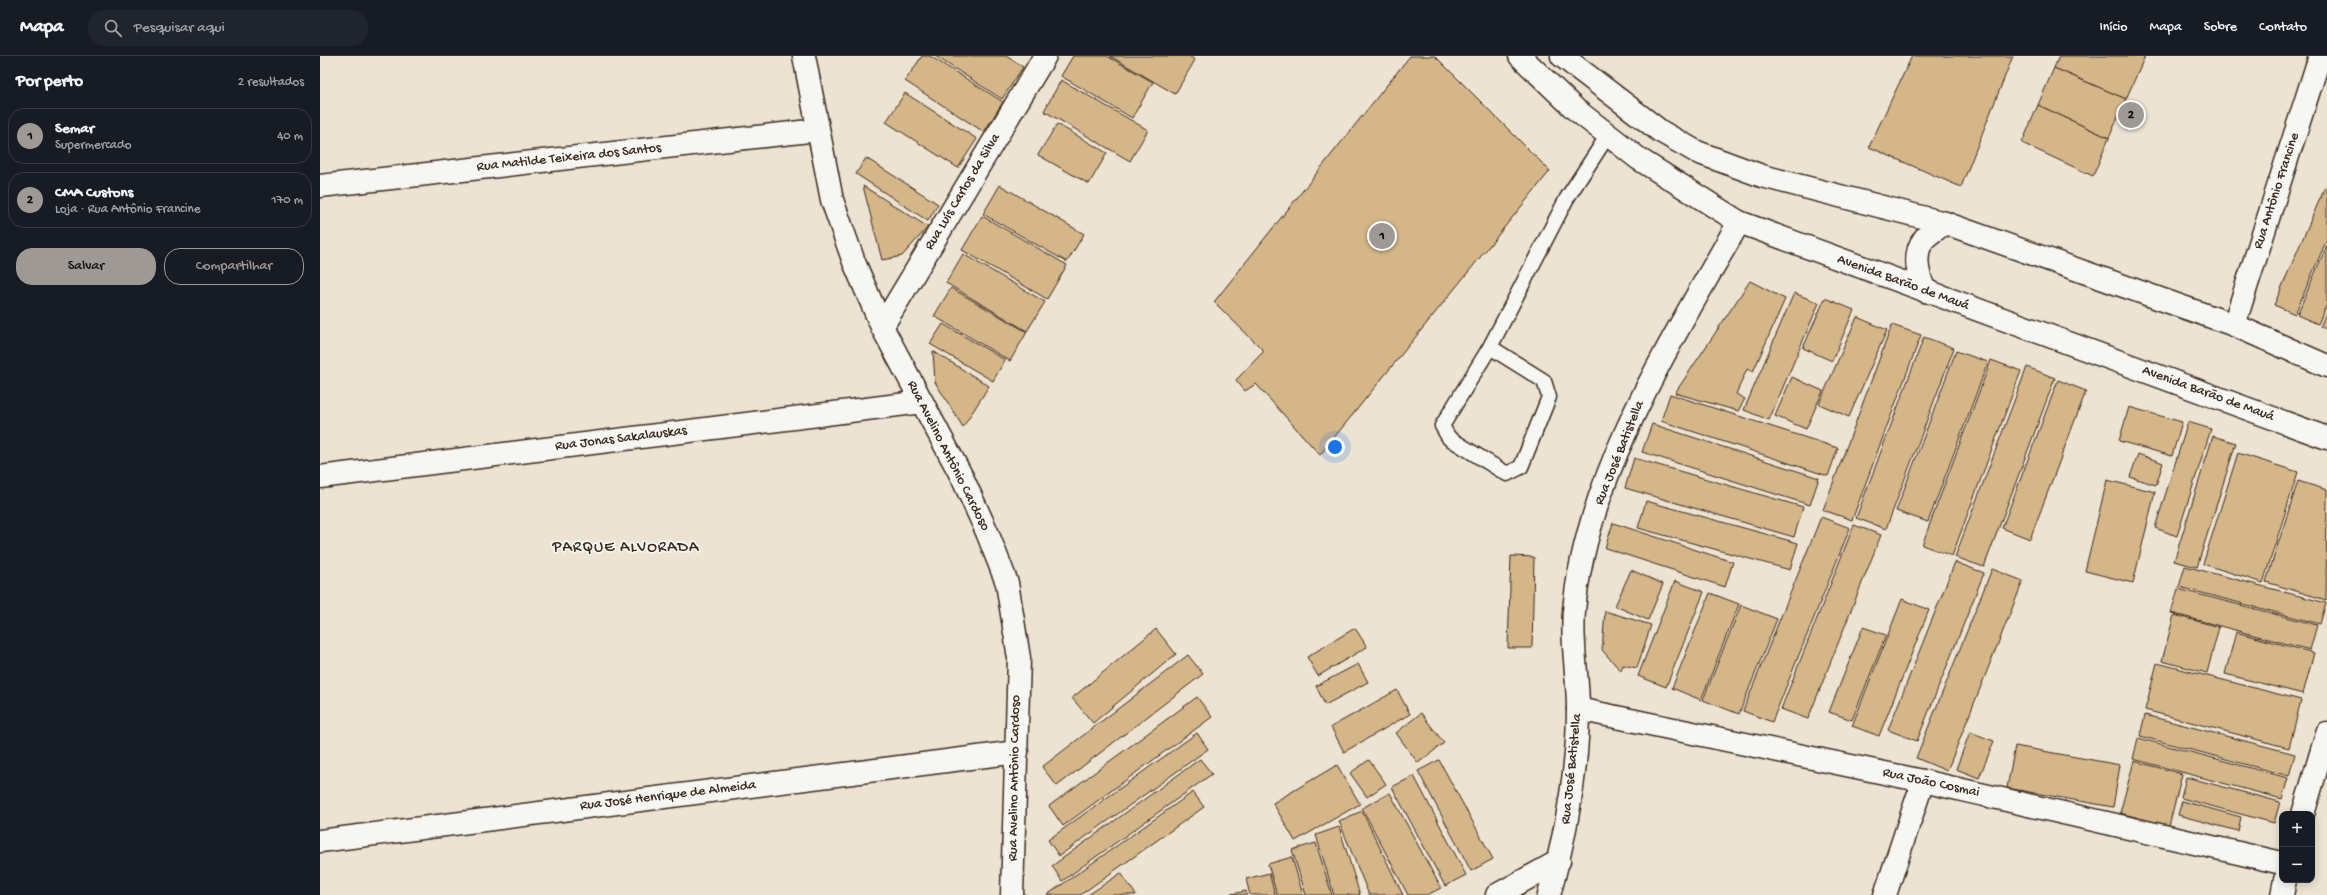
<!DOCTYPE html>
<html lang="pt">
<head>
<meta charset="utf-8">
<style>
  body { margin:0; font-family:"Gochi Hand",sans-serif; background:#20242c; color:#f1f3f6 }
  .controls { position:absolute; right:12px; bottom:12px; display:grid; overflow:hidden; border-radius:8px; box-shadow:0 2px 10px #0003 }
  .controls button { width:36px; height:36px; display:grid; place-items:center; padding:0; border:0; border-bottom:1px solid #363941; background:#171b24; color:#f1f3f6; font:20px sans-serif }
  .you { position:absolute; left:1015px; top:391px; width:14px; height:14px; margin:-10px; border:3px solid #fff; border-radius:50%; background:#1a73e8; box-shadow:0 0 0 6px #1a73e833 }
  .badge { display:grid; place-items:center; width:26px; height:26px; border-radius:50%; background:#9f9995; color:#111; font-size:13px; font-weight:700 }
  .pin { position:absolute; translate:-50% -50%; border:2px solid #fff; box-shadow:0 1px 4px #0006 }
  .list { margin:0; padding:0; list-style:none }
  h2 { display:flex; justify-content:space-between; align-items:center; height:52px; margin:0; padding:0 16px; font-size:17px }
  h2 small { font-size:13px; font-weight:400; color:#9ea1a6 }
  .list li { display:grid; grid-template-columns:26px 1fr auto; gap:12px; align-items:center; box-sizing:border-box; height:56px; margin:0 8px 8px; padding:0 8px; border:1px solid #363941; border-radius:16px }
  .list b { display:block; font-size:15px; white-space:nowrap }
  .list p { margin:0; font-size:13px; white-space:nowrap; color:#9ea1a6 }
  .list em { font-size:13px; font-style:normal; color:#9ea1a6 }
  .actions { display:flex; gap:8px; padding:12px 16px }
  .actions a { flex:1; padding:9px 0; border:1px solid #9f9995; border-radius:16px; text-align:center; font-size:14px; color:#9f9995 }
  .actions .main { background:#9f9995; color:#111 }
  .icon { flex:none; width:22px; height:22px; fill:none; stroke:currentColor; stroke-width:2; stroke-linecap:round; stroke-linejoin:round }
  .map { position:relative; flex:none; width:2007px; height:839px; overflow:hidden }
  header { display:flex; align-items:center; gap:24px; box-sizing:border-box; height:56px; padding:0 20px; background:#171b24; border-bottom:1px solid #363941 }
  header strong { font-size:19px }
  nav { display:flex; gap:22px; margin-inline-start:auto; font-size:14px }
  .search { width:280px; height:36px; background:#20242c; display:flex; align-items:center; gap:10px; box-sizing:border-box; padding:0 14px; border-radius:16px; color:#9ea1a6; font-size:15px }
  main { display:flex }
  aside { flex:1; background:#171b24 }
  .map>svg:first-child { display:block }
</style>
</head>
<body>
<header>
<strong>Mapa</strong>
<div class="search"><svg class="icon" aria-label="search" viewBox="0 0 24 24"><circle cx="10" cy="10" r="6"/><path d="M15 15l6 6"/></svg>Pesquisar aqui</div>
<nav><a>Início</a><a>Mapa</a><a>Sobre</a><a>Contato</a></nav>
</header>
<main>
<aside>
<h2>Por perto<small>2 resultados</small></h2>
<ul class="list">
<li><span class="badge">1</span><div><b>Semar</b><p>Supermercado</p></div><em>40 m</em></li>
<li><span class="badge">2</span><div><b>CMA Custons</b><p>Loja · Rua Antônio Francine</p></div><em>170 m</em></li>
</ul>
<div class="actions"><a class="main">Salvar</a><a>Compartilhar</a></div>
</aside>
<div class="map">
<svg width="2007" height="839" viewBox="0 0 2007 839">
  <rect width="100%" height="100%" fill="#ece3d2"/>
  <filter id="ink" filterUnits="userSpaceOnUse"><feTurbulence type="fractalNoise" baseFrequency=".025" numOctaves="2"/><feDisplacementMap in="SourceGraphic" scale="8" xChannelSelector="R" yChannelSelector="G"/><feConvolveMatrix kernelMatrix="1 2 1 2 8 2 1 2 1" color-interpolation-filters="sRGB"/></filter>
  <g filter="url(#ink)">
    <g fill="#d5b689" stroke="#3b2a1e">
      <path d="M602,0H610L683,46L664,76L585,25Z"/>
      <path d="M615,0H686L703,11L682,43Z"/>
      <path d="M753,0H787L833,26L812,62L741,20Z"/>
      <path d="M790,0H869L875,4L855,38Z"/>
      <path d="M1090,0H1115L1230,115L1000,399L936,328L925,335L916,324L944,295L894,246Z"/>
      <path d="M1592,0H1693L1641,131L1549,91Z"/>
      <path d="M1739,0H1825L1806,43L1734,12Z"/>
      <path d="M1734,12L1806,43L1789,82L1718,49Z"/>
      <path d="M741,24L828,74L810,105L724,55Z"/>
      <path d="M585,37L657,83L638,112L566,66Z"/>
      <path d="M1718,49L1789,82L1773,120L1702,87Z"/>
      <path d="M737,68L787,97L769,128L718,99Z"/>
      <path d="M546,102L618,148L608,165L536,118Z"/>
      <path d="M680,129L764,178L747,206L663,158Z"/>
      <path d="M543,130L608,171L582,200L562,204Z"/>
      <path d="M2005,131L2007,132V183L1975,258L1954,249Z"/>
      <path d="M662,160L747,209L727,243L642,194Z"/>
      <path d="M2007,189V248L1998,268L1977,259Z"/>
      <path d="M643,198L725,246L707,275L626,227Z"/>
      <path d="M1430,225L1465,243L1433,316L1427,313L1416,338L1425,343L1418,355L1355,337Z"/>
      <path d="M631,232L707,276L690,305L614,260Z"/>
      <path d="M1474,237L1499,247L1449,364L1424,354Z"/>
      <path d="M1505,242L1534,254L1512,305L1483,292Z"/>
      <path d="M2007,255V273L2000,271Z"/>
      <path d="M1537,261L1567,274L1529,361L1499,348Z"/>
      <path d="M623,268L685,304L673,325L610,288Z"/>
      <path d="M1572,269L1601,279L1532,464L1503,454Z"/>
      <path d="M1604,281L1634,292L1566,473L1536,462Z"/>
      <path d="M613,295L669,330L643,371L615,326Z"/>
      <path d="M1636,295L1668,306L1608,466L1576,455Z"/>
      <path d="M1671,304L1701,315L1632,500L1602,489Z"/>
      <path d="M1707,311L1735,322L1664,511L1635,501Z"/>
      <path d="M1472,321L1503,335L1486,373L1455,360Z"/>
      <path d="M1738,324L1766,335L1710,483L1682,472Z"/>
      <path d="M1350,338L1518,392L1508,420L1341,365Z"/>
      <path d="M1809,351L1862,366L1852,400L1799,385Z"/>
      <path d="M1868,366L1891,373L1857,480L1835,472Z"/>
      <path d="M1332,368L1499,422L1490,449L1322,396Z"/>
      <path d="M1893,380L1916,387L1877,511L1854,505Z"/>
      <path d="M1918,397L1978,416L1943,527L1883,508Z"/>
      <path d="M1818,398L1843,407L1836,429L1810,421Z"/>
      <path d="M1314,402L1483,451L1474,481L1305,432Z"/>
      <path d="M1787,424L1835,436L1813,527L1765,515Z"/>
      <path d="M1978,425L2007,434L2006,544L1946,526Z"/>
      <path d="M1326,445L1478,487L1470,514L1318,472Z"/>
      <path d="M1501,461L1530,472L1452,666L1423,655Z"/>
      <path d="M1293,467L1413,506L1405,531L1285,492Z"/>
      <path d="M1534,469L1561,479L1488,663L1461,653Z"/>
      <path d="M1191,500L1214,501L1212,592H1188Z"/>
      <path d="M1635,506L1664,517L1597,685L1568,674Z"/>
      <path d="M1865,510L2006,547L2000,568L1859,531Z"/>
      <path d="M1672,513L1703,525L1627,715L1596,702Z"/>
      <path d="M1311,514L1343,528L1328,564L1295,550Z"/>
      <path d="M1355,525L1384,536L1346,631L1318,620Z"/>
      <path d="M1858,533L1997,569L1990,594L1851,557Z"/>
      <path d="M1390,537L1419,548L1381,644L1352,632Z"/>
      <path d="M1582,543L1609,554L1559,680L1532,670Z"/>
      <path d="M1421,549L1457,563L1419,658L1383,644Z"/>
      <path d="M1285,555L1331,569L1317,612L1303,609L1301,615L1282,594Z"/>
      <path d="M1854,559L1899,571L1887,617L1842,605Z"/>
      <path d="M1543,571L1566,579L1532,664L1509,656Z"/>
      <path d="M1035,572L1047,591L998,620L987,601Z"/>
      <path d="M836,573L856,598L773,667L752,642Z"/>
      <path d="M1916,576L1994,597L1983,638L1905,618Z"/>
      <path d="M868,599L883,618L737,730L722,711Z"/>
      <path d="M1837,607L1981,644L1969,692L1825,654Z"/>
      <path d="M1038,608L1048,626L1005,649L996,630Z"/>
      <path d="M1077,634L1090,658L1024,696L1011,671Z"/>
      <path d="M877,641L892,661L743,770L729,750Z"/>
      <path d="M1101,657L1124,687L1098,707L1076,677Z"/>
      <path d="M1825,659L1975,698L1969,720L1820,680Z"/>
      <path d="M1650,676L1674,685L1659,722L1636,713Z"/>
      <path d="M877,677L888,693L739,800L728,784Z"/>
      <path d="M1818,682L1968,722L1962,743L1813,703Z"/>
      <path d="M1695,690L1800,709L1793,751L1687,732Z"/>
      <path d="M880,703L892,718L742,825L732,810Z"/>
      <path d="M1049,704L1066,728L1047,741L1030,717Z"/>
      <path d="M1119,704L1173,803L1151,815L1098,715Z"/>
      <path d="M1814,705L1862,718L1849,770L1800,757Z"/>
      <path d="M1017,709L1040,748L975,785L953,747Z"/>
      <path d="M1094,720L1146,819L1125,830L1072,731Z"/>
      <path d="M1866,721L1960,746L1954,767L1861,742Z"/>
      <path d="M873,736L884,751L760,839H727Z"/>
      <path d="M1070,737L1121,832L1107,839H1088L1042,752Z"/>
      <path d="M1862,745L1921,761L1918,775L1858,759Z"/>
      <path d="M1042,755L1083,839H1049L1019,765Z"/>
      <path d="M1019,771L1040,839H1014L996,779Z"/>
      <path d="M996,787L1012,839H986L972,794Z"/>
      <path d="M972,801L983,839H957L948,808Z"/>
      <path d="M801,817L816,839H768Z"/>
      <path d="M949,817L955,839H930L926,823Z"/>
      <path d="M926,835L927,839H907Z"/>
    </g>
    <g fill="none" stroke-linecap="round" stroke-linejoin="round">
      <defs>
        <path id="lane" d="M1170,291L1224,325L1229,341L1201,411L1187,418L1129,382L1122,370L1170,291L1247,142L1288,79"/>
        <g id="street">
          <path d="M0,130L498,74"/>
          <path d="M1914,269L2000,0"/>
          <path d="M562,271L725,0"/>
          <path d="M0,421L602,346"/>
          <path d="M1258,653L1603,725L1962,807"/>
          <path d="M1983,758L2007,677"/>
          <path d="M0,785L697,696"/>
          <path d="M1177,839L1239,805"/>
          <path d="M1229,839C1246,778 1258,716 1258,652C1258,620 1251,587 1254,555C1266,419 1353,283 1419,166"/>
          <path d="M1565,839L1603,725"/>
          <path d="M1962,839L1965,824"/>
        </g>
        <path id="secondary" d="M484,0L512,144L534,206L562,271L642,421L667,476L687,527L699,602L692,839"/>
        <g id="primary">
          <path d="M1200,0L1255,53L1319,103L1419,166L2007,382"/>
          <path d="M1242,0L1340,75L1377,96L1442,120L1625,167L1914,269L2007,310"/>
          <path d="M1605,235C1598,219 1592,199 1604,183C1609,177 1619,172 1625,167"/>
        </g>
      </defs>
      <use href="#lane" stroke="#3b2a1e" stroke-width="17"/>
      <use href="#street" stroke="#3b2a1e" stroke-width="25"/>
      <use href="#secondary" stroke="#3b2a1e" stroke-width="25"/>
      <use href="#primary" stroke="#3b2a1e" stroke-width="25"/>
      <use href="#lane" stroke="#f6f6f2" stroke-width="14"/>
      <use href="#street" stroke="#f6f6f2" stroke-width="22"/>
      <use href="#secondary" stroke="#f6f6f2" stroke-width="22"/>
      <use href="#primary" stroke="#f6f6f2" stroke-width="22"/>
    </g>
  </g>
  <g text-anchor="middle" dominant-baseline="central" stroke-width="3.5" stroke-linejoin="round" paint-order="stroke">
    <g font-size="14" fill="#3b2a1e" stroke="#f6f6f2">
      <text transform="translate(249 102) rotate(-6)">Rua Matilde Teixeira dos Santos</text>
      <text transform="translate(1957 135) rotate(-72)">Rua Antônio Francine</text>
      <text transform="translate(643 136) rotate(-59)">Rua Luís Carlos da Silva</text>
      <text transform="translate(1583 227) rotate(20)">Avenida Barão de Mauá</text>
      <text transform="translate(1888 338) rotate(20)">Avenida Barão de Mauá</text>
      <text transform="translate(301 383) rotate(-7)">Rua Jonas Sakalauskas</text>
      <text transform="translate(1300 397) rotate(-68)">Rua José Batistella</text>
      <text transform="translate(628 400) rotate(63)">Rua Avelino Antônio Cardoso</text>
      <text transform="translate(1252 713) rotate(-84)">Rua José Batistella</text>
      <text transform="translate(695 722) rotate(-89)">Rua Avelino Antônio Cardoso</text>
      <text transform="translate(1611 727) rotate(12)">Rua João Cosmai</text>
      <text transform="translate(348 740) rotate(-7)">Rua José Henrique de Almeida</text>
    </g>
    <g font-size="16" letter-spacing="1" fill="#3b2a1e" stroke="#f6f6f2">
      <text x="306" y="492">PARQUE ALVORADA</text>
    </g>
  </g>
</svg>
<div class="controls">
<button>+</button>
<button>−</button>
</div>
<div class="you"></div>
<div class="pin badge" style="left:1062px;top:180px">1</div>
<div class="pin badge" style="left:1811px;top:59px">2</div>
</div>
</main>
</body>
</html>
